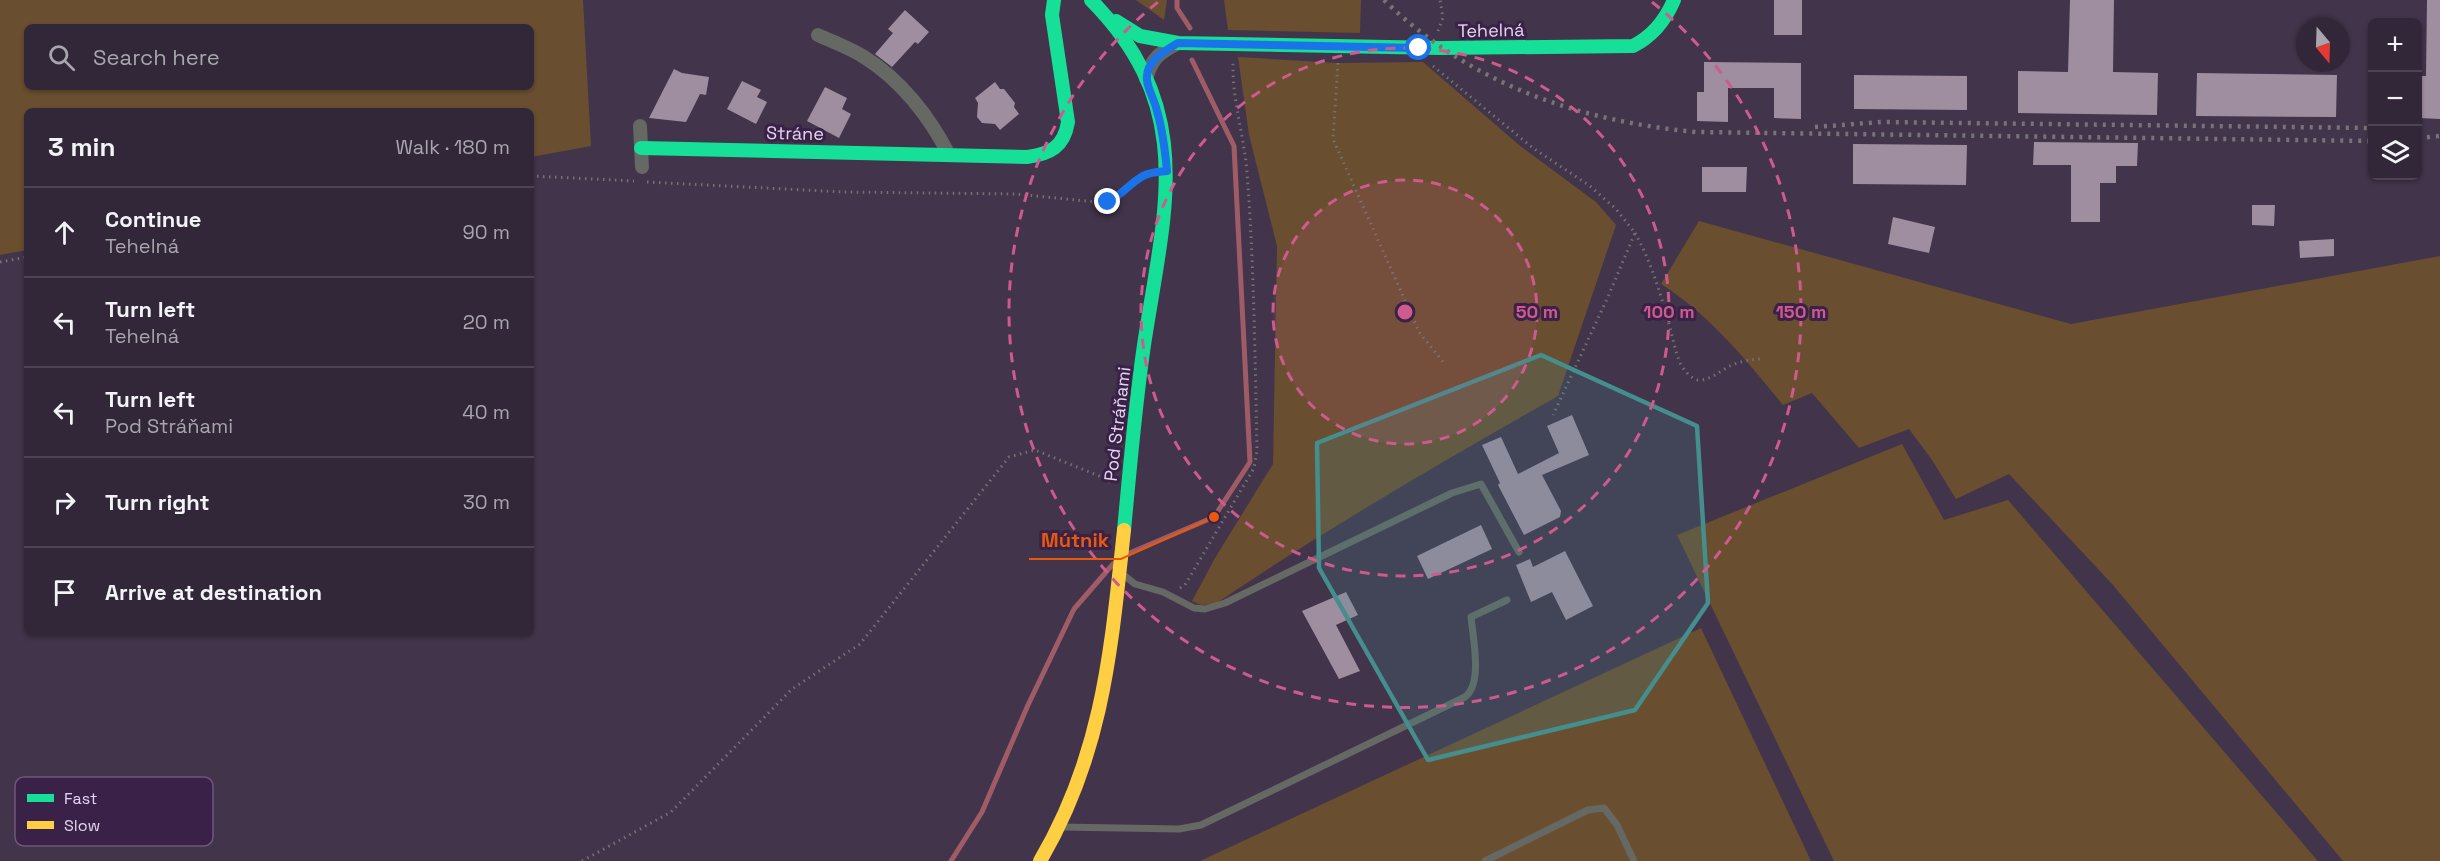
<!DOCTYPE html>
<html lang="en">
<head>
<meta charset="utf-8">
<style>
  body { margin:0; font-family:"Space Grotesk",sans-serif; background:#3d3343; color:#f1f3f6 }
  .controls { position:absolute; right:18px; top:18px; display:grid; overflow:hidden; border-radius:9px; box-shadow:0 2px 4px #0004 }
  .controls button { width:54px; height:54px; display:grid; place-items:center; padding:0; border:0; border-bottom:2px solid #4d4453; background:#322738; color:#f1f3f6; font:30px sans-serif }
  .compass { position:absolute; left:2296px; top:18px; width:54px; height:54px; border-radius:50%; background:#322738; box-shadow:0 2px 4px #0004; rotate:161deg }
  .stop { position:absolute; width:18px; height:18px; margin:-14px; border:4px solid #1a73e8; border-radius:50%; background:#fff }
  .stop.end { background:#1a73e8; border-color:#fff; box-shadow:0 2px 6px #0008 }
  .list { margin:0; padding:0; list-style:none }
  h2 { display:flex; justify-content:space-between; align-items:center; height:78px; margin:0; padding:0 24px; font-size:26px }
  h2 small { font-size:20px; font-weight:400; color:#a8a5ae }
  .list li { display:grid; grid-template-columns:39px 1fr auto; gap:18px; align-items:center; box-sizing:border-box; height:90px; padding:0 24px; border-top:2px solid #4d4453 }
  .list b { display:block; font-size:22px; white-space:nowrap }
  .list p { margin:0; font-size:20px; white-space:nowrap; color:#a8a5ae }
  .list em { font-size:20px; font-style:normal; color:#a8a5ae }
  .icon { flex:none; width:33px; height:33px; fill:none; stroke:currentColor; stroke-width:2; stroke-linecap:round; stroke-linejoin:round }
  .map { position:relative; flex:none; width:2440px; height:861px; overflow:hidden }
  .search { position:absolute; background:#322738; box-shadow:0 2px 4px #0004; left:24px; top:24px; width:510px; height:66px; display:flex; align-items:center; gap:15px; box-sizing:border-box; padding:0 21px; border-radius:9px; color:#a8a5ae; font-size:22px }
  .panel { position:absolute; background:#322738; box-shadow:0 2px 4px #0004; left:24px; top:108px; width:510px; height:528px; border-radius:9px }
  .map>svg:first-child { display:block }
</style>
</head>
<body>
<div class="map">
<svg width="2440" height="861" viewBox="0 0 2440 861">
  <rect width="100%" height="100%" fill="#42344a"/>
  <g fill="#694e30" fill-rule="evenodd">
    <path d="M0,0H583L591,146L531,157V111H27V250L0,255ZM27,27H531V87H27Z"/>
    <path d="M1136,0H1167L1164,20Z"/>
    <path d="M1224,0H1361L1360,33L1228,30Z"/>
    <path d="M1238,57L1338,63L1423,62L1519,145L1596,202L1616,225L1558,396C1442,462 1326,529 1215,604L1201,605L1192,601L1215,558L1273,464L1277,246L1249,135Z"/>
    <path d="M1699,221L2071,324L2440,256V861H2343L2113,585L2009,474L1956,499L1932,460L1909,429L1859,448L1812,393L1783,405C1747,361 1710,315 1661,284Z"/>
    <path d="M1902,444L1944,520L2008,500L2318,861H1834L1677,535Z"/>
    <path d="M1701,628L1811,861H1200Z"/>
  </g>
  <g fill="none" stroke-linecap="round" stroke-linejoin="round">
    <g stroke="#a05c66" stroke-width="5">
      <path d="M1177,0V8L1190,28"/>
      <path d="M1125,555L1214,517L1250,462L1234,146L1192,60"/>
      <path d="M951,861L982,812L1028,705L1074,609L1113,564"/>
    </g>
  </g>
  <g fill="#9f8da0">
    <rect x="1774" y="0" width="28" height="35"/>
    <path d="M2070,0H2114L2113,72L2158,73L2157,115L2018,113V71L2068,72Z"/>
    <path d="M2427,0H2440V119L2418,118V76H2426Z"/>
    <path d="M905,10L929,32L918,44L915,42L892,67L875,54L893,33L888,29Z"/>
    <path d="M1704,62L1801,63V119L1774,118V88H1728V122L1697,121V92H1704Z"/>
    <path d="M674,69L682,73L709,77L706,95L700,94L686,122L649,118Z"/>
    <path d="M2197,73L2337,75L2336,117L2196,116Z"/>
    <path d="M1854,75L1967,76V110L1854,109Z"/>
    <path d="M742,81L761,90L757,97L767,102L756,124L727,109Z"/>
    <path d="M995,82L1000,89H1004L1015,103L1014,107L1019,114L1000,130L995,124L982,123L977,117L978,103L975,98Z"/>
    <path d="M825,87L847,98L842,109L851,114L839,138L807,121Z"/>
    <path d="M2034,142L2138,143L2137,166H2116V183H2100V222H2071V165H2033Z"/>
    <path d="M1853,144L1967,145L1966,185L1853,184Z"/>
    <path d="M1702,167H1747L1746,192H1702Z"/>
    <path d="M2252,205H2275L2274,226L2252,225Z"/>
    <path d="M1893,217L1935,227L1929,253L1888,244Z"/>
    <path d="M2334,239V256L2300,258L2299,241Z"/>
    <path d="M1572,415L1589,455L1542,475L1561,511L1560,517L1524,535L1498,485L1500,483L1482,445L1501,437L1518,474L1559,453L1547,426Z"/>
    <path d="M1481,525L1492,549L1428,579L1417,556Z"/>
    <path d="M1565,551L1593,606L1566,620L1552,592L1531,602L1516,565L1530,559L1533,567Z"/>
    <path d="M1346,592L1358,615L1336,625L1360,671L1339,679L1302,611Z"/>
  </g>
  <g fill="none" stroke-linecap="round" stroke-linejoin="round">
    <g stroke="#747274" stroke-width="3" stroke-dasharray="1.5 4.5" stroke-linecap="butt">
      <path d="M1438,31L1443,18L1440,0"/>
      <path d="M1338,63L1333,139L1419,332L1444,363"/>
      <path d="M1433,66L1533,148L1590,186L1616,209L1635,233L1607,299L1553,415"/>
      <path d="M531,176L634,181"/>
      <path d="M647,182L844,192L1016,194L1096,202C1124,201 1125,182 1148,174"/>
      <path d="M1635,233C1651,261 1660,293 1669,324C1673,338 1675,352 1681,365C1685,371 1690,378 1698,380C1710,381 1721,370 1732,365C1742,361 1752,359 1763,359"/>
      <path d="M0,262L27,257"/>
      <path d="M1180,588L1185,585L1254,468L1257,450C1255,357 1254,264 1247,172C1244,135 1232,100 1233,63"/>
      <path d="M582,861L671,812L792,689L860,644L1009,457L1035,450L1104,478L1112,484"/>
    </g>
    <g stroke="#656863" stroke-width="7">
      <path d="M1121,573L1135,584L1163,592L1194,608L1205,609L1225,603L1452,493L1481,484L1519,552"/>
      <path d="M1061,827L1179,829L1201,825L1465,697C1483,684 1473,638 1471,617L1507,600"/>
      <path d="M1485,861L1588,810L1604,808L1617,825L1634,861"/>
    </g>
    <g stroke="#656863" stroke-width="14">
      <path d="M818,35C833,42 850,48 864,57C900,79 930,117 949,155"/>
      <path d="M1146,79C1152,58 1159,53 1178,43"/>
      <path d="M640,126L642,167"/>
    </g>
    <g stroke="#16e098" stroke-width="14">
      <path d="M1091,0C1199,109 1164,212 1144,345C1135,406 1130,468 1124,530"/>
      <path d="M1116,21L1140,36L1178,43L1440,48L1633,46C1653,36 1665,21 1674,0"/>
      <path d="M641,148L1027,157C1050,154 1064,147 1068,122L1052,15L1054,0"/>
    </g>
    <path stroke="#ffcf43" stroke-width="14" d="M1040,861C1103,754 1111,650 1124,530"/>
    <g stroke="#777479" stroke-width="4.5" stroke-dasharray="3 6" stroke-linecap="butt">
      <path d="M1384,0C1470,84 1578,121 1696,132L2372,141"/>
      <path d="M1815,127L1881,122L2372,128"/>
      <path d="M2418,138L2440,136"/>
    </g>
  </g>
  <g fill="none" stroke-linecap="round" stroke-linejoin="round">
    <path stroke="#1a73e8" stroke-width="8" d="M1108,202C1122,195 1130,183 1143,176C1150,172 1159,172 1167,171C1165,150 1163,131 1157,111C1155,101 1148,90 1147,80C1145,62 1164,51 1178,43L1419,48"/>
  </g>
  <path fill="#448e8e" fill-opacity="0.2" stroke="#448e8e" stroke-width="4.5" stroke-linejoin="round" d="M1541,355L1697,426L1708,603L1635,710L1428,760L1319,568L1317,443Z"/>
  <circle cx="1405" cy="312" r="132" fill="#ce5a8e" fill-opacity=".12"/>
  <g fill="none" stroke="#ce5a8e" stroke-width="3" stroke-dasharray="10 8">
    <circle cx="1405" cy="312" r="132"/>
    <circle cx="1405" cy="312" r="264"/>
    <path d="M1652 2A396 396 0 1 1 1158 2"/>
  </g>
  <g text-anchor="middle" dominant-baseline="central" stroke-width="6" stroke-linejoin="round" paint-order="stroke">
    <g font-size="18" fill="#e4d5ed" stroke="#3a2148">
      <text transform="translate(1491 30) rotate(-1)">Tehelná</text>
      <text transform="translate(795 133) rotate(1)">Stráne</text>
      <text transform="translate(1117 424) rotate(-83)">Pod Stráňami</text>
    </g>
  </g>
  <rect x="15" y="777" width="198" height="69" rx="9" fill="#3a2148" stroke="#6d577a" stroke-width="1.5"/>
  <rect x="27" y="794" width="27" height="8" fill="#16e098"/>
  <rect x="27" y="821" width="27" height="8" fill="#ffcf43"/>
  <g font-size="16" fill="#e4d5ed">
    <text x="64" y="804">Fast</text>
    <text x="64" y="831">Slow</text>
  </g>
  <circle cx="1405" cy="312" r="9" fill="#ce5a8e" stroke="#3a2148" stroke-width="3"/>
  <g font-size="18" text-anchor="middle" font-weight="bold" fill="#ce5a8e" stroke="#3a2148" stroke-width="6" stroke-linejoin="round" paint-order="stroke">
    <text x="1537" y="318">50 m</text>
    <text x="1669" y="318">100 m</text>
    <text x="1801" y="318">150 m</text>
  </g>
  <path fill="none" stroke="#e8590c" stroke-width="2" d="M1214 517L1121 559H1029"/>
  <circle fill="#e8590c" stroke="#3a2148" stroke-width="2" cx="1214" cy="517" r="6"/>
  <g font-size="20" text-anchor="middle" font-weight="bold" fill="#e8590c" stroke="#3a2148" stroke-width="6" stroke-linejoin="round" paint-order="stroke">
    <text x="1075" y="547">Mútnik</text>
  </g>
</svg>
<div class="controls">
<button>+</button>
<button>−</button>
<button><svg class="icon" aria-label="layers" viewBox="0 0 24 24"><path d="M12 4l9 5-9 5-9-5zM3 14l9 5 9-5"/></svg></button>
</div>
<svg class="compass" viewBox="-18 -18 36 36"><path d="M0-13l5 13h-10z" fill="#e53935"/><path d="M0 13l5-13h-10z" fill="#a8a5ae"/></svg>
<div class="stop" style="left:1419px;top:48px"></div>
<div class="stop end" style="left:1108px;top:202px"></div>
<div class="search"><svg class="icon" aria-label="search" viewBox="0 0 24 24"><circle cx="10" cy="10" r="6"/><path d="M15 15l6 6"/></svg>Search here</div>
<section class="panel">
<h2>3 min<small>Walk · 180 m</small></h2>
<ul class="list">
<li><svg class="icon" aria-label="ahead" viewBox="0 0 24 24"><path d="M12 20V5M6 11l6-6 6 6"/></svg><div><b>Continue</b><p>Tehelná</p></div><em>90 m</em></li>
<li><svg class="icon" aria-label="left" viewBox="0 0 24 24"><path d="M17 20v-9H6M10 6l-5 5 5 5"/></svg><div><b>Turn left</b><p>Tehelná</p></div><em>20 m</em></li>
<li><svg class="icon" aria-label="left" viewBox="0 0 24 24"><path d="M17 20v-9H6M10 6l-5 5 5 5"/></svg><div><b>Turn left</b><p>Pod Stráňami</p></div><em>40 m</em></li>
<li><svg class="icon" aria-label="right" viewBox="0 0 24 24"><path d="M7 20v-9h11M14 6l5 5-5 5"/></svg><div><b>Turn right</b></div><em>30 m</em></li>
<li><svg class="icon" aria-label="arrive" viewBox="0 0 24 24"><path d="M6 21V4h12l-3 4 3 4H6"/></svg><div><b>Arrive at destination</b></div></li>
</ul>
</section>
</div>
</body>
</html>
